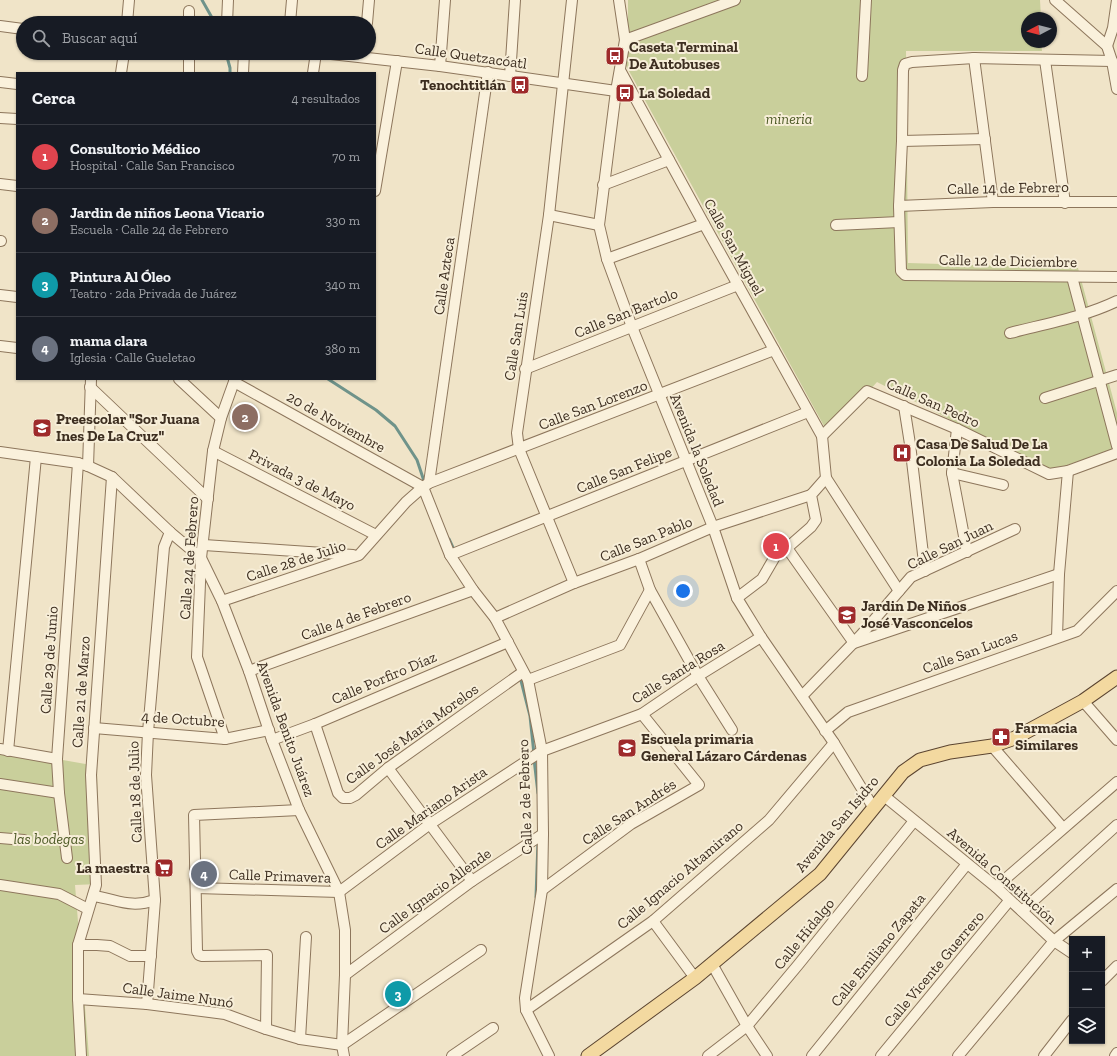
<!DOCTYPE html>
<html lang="es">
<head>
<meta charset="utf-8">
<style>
  body { margin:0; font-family:"Zilla Slab",serif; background:#242831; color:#f1f3f6 }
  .controls { position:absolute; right:12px; bottom:12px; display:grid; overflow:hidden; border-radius:0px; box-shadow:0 1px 3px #0004 }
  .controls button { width:36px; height:36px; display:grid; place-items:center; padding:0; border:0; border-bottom:1px solid #363941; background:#171b24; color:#f1f3f6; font:20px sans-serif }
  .compass { position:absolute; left:1021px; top:12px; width:36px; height:36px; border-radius:50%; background:#171b24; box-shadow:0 1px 3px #0004; rotate:263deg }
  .you { position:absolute; left:683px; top:591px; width:14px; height:14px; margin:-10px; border:3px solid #fff; border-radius:50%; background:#1a73e8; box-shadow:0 0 0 6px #1a73e833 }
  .badge { display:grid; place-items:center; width:26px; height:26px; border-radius:50%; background:#cc999b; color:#fff; font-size:13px; font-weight:700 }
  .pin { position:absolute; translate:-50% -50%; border:2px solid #fff; box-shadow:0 1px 4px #0006 }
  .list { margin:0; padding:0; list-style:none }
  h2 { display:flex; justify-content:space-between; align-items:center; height:52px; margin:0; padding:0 16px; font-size:17px }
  h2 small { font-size:13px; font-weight:400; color:#9ea1a6 }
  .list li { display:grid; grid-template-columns:26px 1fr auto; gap:12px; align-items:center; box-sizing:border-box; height:64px; padding:0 16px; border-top:1px solid #363941 }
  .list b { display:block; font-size:15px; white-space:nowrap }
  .list p { margin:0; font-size:13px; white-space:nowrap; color:#9ea1a6 }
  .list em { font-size:13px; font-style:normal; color:#9ea1a6 }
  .icon { flex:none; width:22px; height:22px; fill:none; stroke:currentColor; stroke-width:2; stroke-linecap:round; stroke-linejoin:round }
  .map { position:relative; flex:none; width:1117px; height:1056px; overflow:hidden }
  .search { position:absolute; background:#171b24; box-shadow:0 1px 3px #0004; left:16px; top:16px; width:360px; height:44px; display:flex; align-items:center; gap:10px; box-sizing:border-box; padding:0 14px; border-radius:22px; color:#9ea1a6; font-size:15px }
  .panel { position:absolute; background:#171b24; box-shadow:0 1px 3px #0004; left:16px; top:72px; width:360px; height:308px; border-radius:0px }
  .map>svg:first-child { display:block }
</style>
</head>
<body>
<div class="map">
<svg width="1117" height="1056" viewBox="0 0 1117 1056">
  <rect width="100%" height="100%" fill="#f0e4c8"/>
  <g fill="#c9cf9b">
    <path d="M628,0H1040L1041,18H1027V42H1041L1042,51H906L908,263L1078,268L1117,413V448L1050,471L877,382L829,435L624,62L628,39Z"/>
    <path d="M0,749L97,766L99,884L75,885L89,1056H0Z"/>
  </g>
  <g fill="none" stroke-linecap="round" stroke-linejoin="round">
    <g stroke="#6f938a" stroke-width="3">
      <path d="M202,0L215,23"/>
      <path d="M226,53L230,68V73"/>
      <path d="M328,379L376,410L395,426L417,460L425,484"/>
      <path d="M449,539L455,552"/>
      <path d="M520,677L530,716L534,754"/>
      <path d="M534,759L538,793"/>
      <path d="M536,897L538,841"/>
    </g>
    <defs>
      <g id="minor">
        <path d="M572,0L549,215L517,433L519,449L574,583"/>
        <path d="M619,0L625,40L616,91L599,225L607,259L632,327L713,527L737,598L761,637L834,743L873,807"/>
        <path d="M1055,0L1107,46L1112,61L1117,89"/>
        <path d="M127,23L129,0"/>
        <path d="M189,23V11"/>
        <path d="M227,23L228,0"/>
        <path d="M290,23L292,0"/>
        <path d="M367,23L369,0"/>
        <path d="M0,26L23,29"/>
        <path d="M625,40L735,0"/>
        <path d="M1107,46L1113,28L1117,0"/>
        <path d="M322,53L440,66L616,91"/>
        <path d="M974,58L993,202"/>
        <path d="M1045,60L1065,203"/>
        <path d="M1112,61L974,58L912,62L905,64L903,70L902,141L899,206L901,271L905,275L1117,277"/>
        <path d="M440,66L445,0"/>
        <path d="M621,72L704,224L822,436L826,478L811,495L816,520L811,527L787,548L776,555L762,579L737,598"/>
        <path d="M121,73L124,53"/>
        <path d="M189,73V53"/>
        <path d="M243,73L244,53"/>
        <path d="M313,73L316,53"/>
        <path d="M510,76L515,0"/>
        <path d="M862,76L866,0"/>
        <path d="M0,82L17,84"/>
        <path d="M0,118L17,119"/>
        <path d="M902,141L985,139"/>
        <path d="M0,184L17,186"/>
        <path d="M603,185L669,160"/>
        <path d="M375,191L397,61"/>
        <path d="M899,206L993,202H1117"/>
        <path d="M549,215L599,225"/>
        <path d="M836,225L899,222"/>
        <path d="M0,241H1"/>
        <path d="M607,259L704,224"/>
        <path d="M1072,277L1117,446"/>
        <path d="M0,295L17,297"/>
        <path d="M1010,333C1045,324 1084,317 1117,301"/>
        <path d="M0,346L17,348"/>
        <path d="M525,369L738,285"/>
        <path d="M179,379L221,418"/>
        <path d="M234,382L423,487"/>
        <path d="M90,387L208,499"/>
        <path d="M1045,398L1117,375"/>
        <path d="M904,406L910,444L925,571"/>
        <path d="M957,429L952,473L967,552"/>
        <path d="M822,436L867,391L957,429L1049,474L1068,471L1117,453"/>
        <path d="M213,451L376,535"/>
        <path d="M0,452L78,463L88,466L112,477L170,532L201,558L222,601L249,671L272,740L299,810L339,892L345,930V975L342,1045L344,1056"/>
        <path d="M88,466L91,379"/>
        <path d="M952,473L1003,485"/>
        <path d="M826,478L899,591"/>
        <path d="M429,483L488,72"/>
        <path d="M423,487L450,555L473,590L495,618L528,680L542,751L543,834L542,890L525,998L526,1010L549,1056"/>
        <path d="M204,545L353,555"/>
        <path d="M787,548L854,643L1059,574"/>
        <path d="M450,555L808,412"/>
        <path d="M639,559L650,590L698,676L732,730"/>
        <path d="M222,601L359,555L406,502L423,487L429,483L774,350"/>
        <path d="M495,618L574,583L639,559L713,527L811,495"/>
        <path d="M1057,637L1059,574L1068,471"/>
        <path d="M249,671L473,590"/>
        <path d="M528,680L620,645L650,590"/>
        <path d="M802,696L861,635L911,577L1015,529"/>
        <path d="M1083,701L1117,740"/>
        <path d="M315,724L338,793L343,798H350L356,795L388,768L523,672"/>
        <path d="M94,728L225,739L269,730"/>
        <path d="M825,731L848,712L1077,631L1117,591"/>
        <path d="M225,739L197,657L201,558L213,451L221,418L235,379"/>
        <path d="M272,740L315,724L508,642"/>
        <path d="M992,746L1063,828"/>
        <path d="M0,749L57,759"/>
        <path d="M8,751L36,457"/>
        <path d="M388,768L472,881"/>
        <path d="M0,784L59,793"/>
        <path d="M883,795L996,887L1054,941L1072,953"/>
        <path d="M0,838L24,840"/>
        <path d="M67,858L59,793L57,759L78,463"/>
        <path d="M0,885L59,894L88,909"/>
        <path d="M996,887L1117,782"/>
        <path d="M196,888L339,892L430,824L542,751L642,714L698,676L761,637"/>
        <path d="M542,890L631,824L699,785L642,714"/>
        <path d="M93,896C117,899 130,909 155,900"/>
        <path d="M1022,911L1117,825"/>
        <path d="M653,921L695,978"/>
        <path d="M78,945H97L110,946L130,956H151"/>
        <path d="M712,964L747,1026L767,1056"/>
        <path d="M345,975L472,881L543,834"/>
        <path d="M1102,981L1117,966"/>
        <path d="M78,999L147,1004L225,1014L266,1029L300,1039L342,1045L481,950"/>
        <path d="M147,1004L155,900L146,775L148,732L164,547L170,532"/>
        <path d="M526,1010L653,921L769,820L834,743"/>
        <path d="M266,1029L267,955L202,956L199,955L197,951L194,815L299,810"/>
        <path d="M300,1039L306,937"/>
        <path d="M81,1056L78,999V945L96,885L91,775L112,477"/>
        <path d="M452,1056L493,1028"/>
        <path d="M708,1056L747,1026L798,965L914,821"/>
        <path d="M812,1056L967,864"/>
        <path d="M881,1056L1009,901"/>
        <path d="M958,1056L1054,941L1117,889"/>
        <path d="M1044,1056L1072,1020"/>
        <path d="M1115,1056L1117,1053"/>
      </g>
      <path id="major" d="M588,1056L695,978L820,874L903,772L920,760L950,752L992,746L1015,738L1083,701L1117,677"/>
    </defs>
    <use href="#minor" stroke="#8d765c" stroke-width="12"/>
    <use href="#major" stroke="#5b4430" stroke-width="15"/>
    <use href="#minor" stroke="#faf1dc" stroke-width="10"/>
    <use href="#major" stroke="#f3d9a0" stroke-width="13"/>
  </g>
  <defs>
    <symbol id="bus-square" viewBox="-11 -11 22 22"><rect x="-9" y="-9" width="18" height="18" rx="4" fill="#9e2a2b" stroke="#f7eed8"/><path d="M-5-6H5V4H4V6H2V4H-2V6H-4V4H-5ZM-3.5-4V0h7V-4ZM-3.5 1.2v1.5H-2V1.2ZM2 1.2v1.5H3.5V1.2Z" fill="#fff"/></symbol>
    <symbol id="school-square" viewBox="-11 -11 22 22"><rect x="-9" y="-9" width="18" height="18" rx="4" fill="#9e2a2b" stroke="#f7eed8"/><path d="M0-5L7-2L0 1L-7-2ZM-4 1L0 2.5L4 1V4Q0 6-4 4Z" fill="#fff"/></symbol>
    <symbol id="hospital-square" viewBox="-11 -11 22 22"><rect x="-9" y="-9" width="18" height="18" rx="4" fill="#9e2a2b" stroke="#f7eed8"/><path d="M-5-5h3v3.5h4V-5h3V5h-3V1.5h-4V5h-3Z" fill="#fff"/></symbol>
    <symbol id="pharmacy-square" viewBox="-11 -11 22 22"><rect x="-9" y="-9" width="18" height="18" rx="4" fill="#9e2a2b" stroke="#f7eed8"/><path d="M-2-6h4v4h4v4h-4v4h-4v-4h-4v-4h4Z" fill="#fff"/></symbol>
    <symbol id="supermarket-square" viewBox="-11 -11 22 22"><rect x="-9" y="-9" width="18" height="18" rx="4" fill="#9e2a2b" stroke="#f7eed8"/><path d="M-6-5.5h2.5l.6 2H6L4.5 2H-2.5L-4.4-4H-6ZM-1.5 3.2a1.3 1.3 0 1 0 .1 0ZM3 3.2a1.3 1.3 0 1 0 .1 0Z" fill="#fff"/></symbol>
  </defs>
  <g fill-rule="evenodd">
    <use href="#bus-square" x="604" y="45" width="22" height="22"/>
    <use href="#bus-square" x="509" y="74" width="22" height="22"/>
    <use href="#bus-square" x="614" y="82" width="22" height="22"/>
    <use href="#school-square" x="31" y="417" width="22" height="22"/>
    <use href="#hospital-square" x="891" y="442" width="22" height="22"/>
    <use href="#school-square" x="836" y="604" width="22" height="22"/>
    <use href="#pharmacy-square" x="990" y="726" width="22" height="22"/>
    <use href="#school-square" x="616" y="737" width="22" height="22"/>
    <use href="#supermarket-square" x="153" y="857" width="22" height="22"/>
  </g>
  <g text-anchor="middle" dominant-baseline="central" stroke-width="4" stroke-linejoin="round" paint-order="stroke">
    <g font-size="15" font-weight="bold" fill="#3d2e20" stroke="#f7eed8" text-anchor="start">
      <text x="629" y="47">Caseta Terminal<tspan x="629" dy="17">De Autobuses</tspan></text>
      <text x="506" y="85" text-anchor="end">Tenochtitlán</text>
      <text x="639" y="93">La Soledad</text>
      <text x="56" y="419">Preescolar "Sor Juana<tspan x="56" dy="17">Ines De La Cruz"</tspan></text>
      <text x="916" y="444">Casa De Salud De La<tspan x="916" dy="17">Colonia La Soledad</tspan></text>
      <text x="861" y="606">Jardin De Niños<tspan x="861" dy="17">José Vasconcelos</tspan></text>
      <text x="1015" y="728">Farmacia<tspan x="1015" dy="17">Similares</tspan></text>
      <text x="641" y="739">Escuela primaria<tspan x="641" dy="17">General Lázaro Cárdenas</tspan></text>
      <text x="150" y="868" text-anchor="end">La maestra</text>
    </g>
    <g font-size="15" fill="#3d2e20" stroke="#f7eed8">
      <text transform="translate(471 56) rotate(8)">Calle Quetzacóatl</text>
      <text transform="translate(1008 188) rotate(-1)">Calle 14 de Febrero</text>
      <text transform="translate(734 247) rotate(61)">Calle San Miguel</text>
      <text transform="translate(1008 261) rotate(1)">Calle 12 de Diciembre</text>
      <text transform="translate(444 276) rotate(-82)">Calle Azteca</text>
      <text transform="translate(626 313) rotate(-22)">Calle San Bartolo</text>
      <text transform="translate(516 336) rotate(-81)">Calle San Luis</text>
      <text transform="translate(933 403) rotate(24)">Calle San Pedro</text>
      <text transform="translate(593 405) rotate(-21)">Calle San Lorenzo</text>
      <text transform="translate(336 422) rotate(29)">20 de Noviembre</text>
      <text transform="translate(697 450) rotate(68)">Avenida la Soledad</text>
      <text transform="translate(624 470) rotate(-22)">Calle San Felipe</text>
      <text transform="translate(302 480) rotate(27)">Privada 3 de Mayo</text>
      <text transform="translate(646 539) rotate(-22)">Calle San Pablo</text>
      <text transform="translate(950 545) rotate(-26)">Calle San Juan</text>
      <text transform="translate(189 558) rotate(-86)">Calle 24 de Febrero</text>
      <text transform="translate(296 561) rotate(-18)">Calle 28 de Julio</text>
      <text transform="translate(356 616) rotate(-20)">Calle 4 de Febrero</text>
      <text transform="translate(970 652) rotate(-20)">Calle San Lucas</text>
      <text transform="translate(49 660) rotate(-86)">Calle 29 de Junio</text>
      <text transform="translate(678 672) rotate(-32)">Calle Santa Rosa</text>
      <text transform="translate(384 678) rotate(-23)">Calle Porfiro Díaz</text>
      <text transform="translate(81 692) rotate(-86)">Calle 21 de Marzo</text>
      <text transform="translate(183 719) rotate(4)">4 de Octubre</text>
      <text transform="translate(286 729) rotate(70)">Avenida Benito Juárez</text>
      <text transform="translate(412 734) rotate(-36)">Calle José María Morelos</text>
      <text transform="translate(135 792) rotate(-92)">Calle 18 de Julio</text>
      <text transform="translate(525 797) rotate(-92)">Calle 2 de Febrero</text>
      <text transform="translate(431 808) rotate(-35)">Calle Mariano Arista</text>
      <text transform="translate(629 812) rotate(-33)">Calle San Andrés</text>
      <text transform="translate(837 824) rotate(-50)">Avenida San Isidro</text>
      <text transform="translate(680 875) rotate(-40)">Calle Ignacio Altamirano</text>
      <text transform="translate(280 876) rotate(2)">Calle Primavera</text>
      <text transform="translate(1002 876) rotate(41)">Avenida Constitución</text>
      <text transform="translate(435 891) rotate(-36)">Calle Ignacio Allende</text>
      <text transform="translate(804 934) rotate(-51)">Calle Hidalgo</text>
      <text transform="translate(878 950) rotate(-51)">Calle Emiliano Zapata</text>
      <text transform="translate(934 969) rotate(-50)">Calle Vicente Guerrero</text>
      <text transform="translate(178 995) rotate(8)">Calle Jaime Nunó</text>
    </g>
    <g font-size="15" font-style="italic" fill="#4d5a26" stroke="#f7eed8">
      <text x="789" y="119">mineria</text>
      <text x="49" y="839">las bodegas</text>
    </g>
  </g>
</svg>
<div class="controls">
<button>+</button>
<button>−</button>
<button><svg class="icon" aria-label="layers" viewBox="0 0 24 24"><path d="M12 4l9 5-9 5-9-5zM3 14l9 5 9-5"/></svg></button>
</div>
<svg class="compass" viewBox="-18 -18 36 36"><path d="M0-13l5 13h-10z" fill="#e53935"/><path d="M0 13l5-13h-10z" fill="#9ea1a6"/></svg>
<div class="you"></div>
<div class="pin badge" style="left:776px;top:546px;background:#e0444e">1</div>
<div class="pin badge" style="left:245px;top:417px;background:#8d6e63">2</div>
<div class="pin badge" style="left:398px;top:994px;background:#0f9aa8">3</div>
<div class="pin badge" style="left:204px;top:874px;background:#6b7280">4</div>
<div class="search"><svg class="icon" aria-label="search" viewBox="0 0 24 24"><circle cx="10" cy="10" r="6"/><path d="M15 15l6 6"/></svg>Buscar aquí</div>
<section class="panel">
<h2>Cerca<small>4 resultados</small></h2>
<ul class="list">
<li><span class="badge" style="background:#e0444e">1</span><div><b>Consultorio Médico</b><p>Hospital · Calle San Francisco</p></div><em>70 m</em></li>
<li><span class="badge" style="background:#8d6e63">2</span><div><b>Jardin de niños Leona Vicario</b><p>Escuela · Calle 24 de Febrero</p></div><em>330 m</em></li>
<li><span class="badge" style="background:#0f9aa8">3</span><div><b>Pintura Al Óleo</b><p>Teatro · 2da Privada de Juárez</p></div><em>340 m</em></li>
<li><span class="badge" style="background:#6b7280">4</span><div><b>mama clara</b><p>Iglesia · Calle Gueletao</p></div><em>380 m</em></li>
</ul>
</section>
</div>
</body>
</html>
